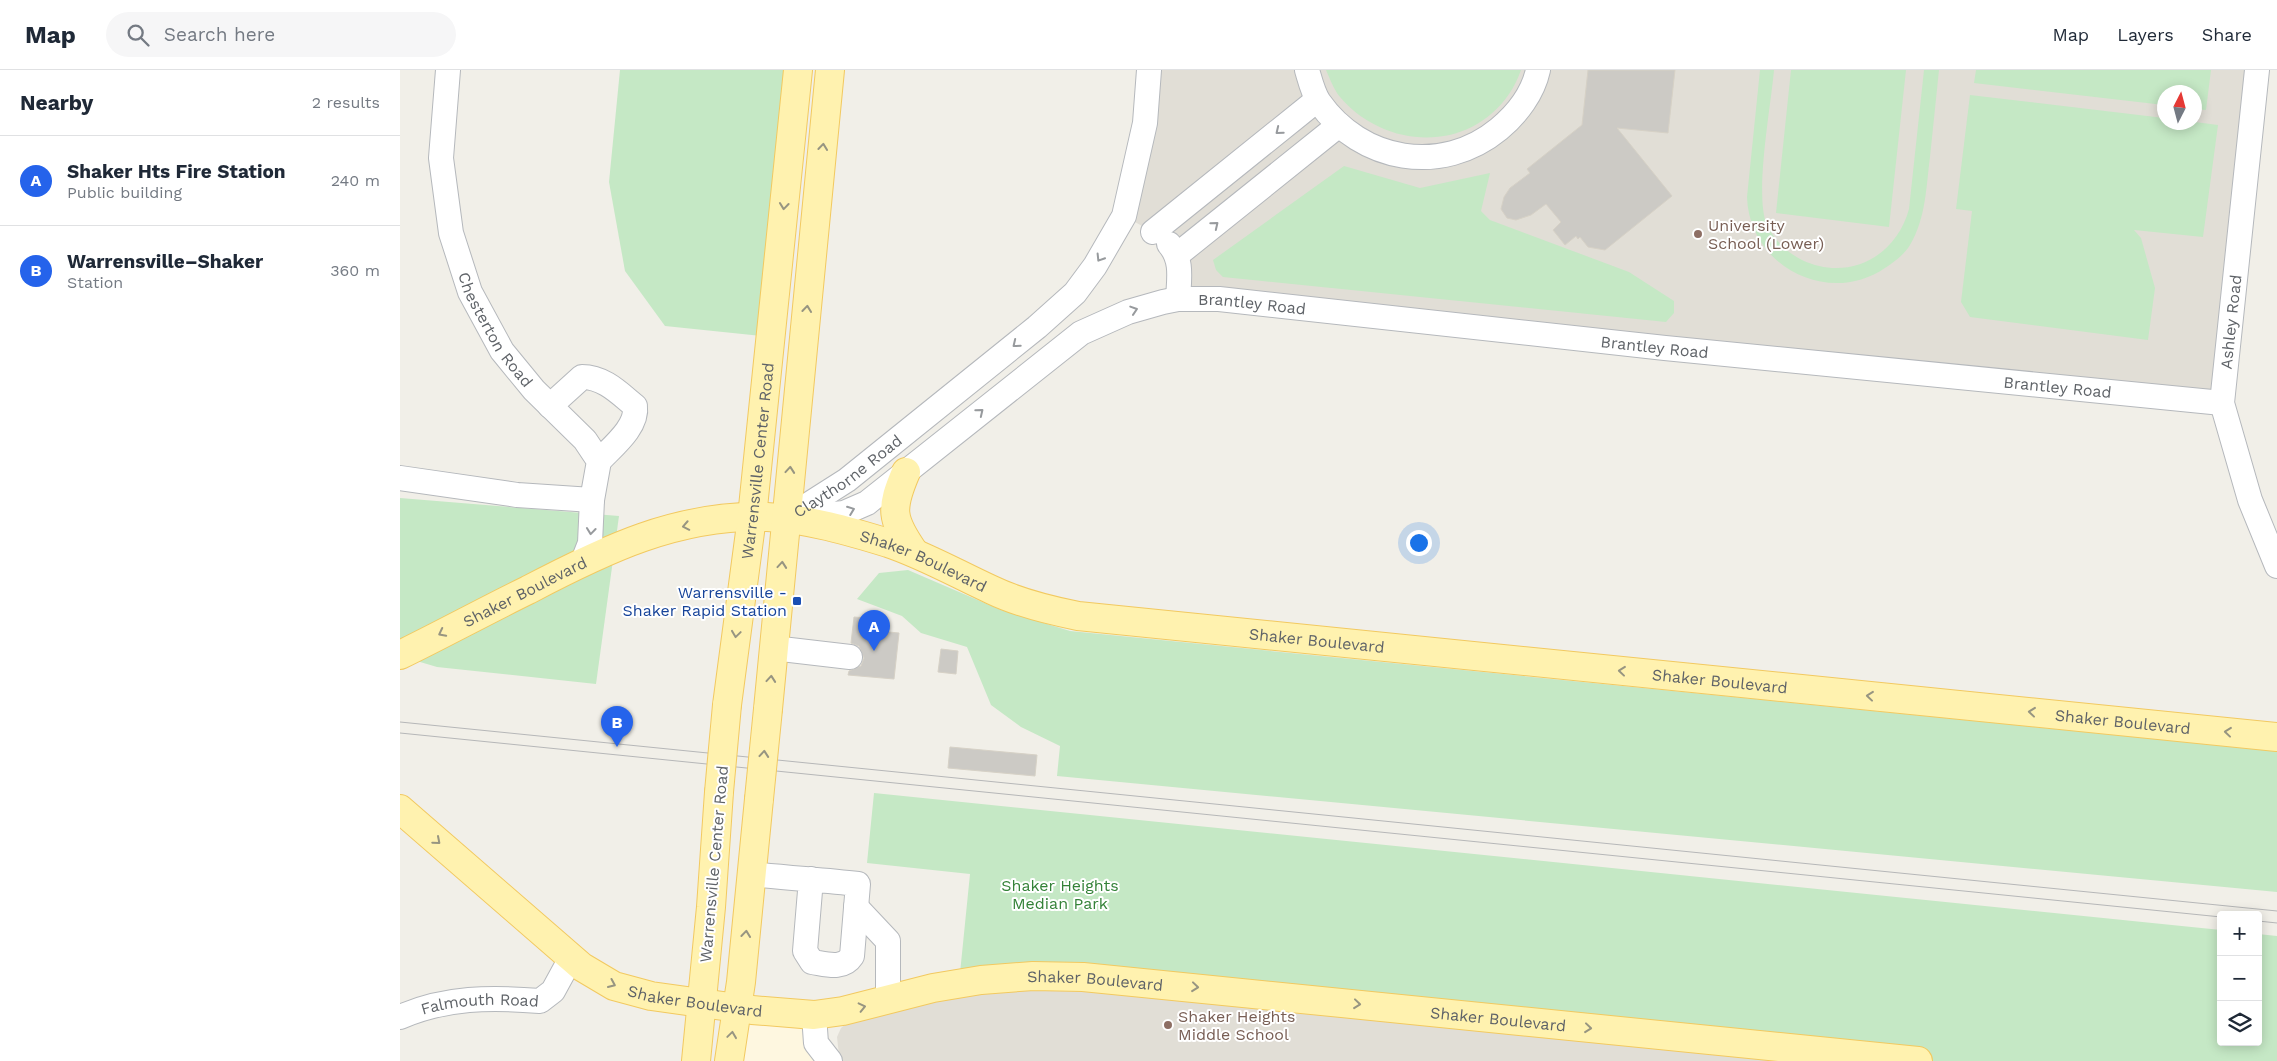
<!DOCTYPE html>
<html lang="en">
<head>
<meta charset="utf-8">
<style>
  body { margin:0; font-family:"Work Sans",sans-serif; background:#f6f6f7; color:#1f2937 }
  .controls { position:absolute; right:15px; bottom:15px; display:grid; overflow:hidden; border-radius:5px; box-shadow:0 2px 12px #0003 }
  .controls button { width:45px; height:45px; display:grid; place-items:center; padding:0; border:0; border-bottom:1px solid #e0e1e3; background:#fff; color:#1f2937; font:25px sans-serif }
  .compass { position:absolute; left:1757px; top:15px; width:45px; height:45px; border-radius:50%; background:#fff; box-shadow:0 2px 12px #0003; rotate:6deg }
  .you { position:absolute; left:1018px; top:472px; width:18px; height:18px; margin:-12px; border:4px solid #fff; border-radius:50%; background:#1a73e8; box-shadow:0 0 0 8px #1a73e833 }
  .badge { display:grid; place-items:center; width:32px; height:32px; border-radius:50%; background:#2563eb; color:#fff; font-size:16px; font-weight:700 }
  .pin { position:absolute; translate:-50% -41px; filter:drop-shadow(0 1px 2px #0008) }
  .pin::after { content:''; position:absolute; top:26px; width:18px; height:15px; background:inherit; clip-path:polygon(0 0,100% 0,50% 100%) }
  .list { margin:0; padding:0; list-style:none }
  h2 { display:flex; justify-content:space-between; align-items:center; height:65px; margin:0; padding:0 20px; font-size:21px }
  h2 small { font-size:16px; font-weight:400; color:#747a83 }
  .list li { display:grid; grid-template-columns:32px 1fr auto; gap:15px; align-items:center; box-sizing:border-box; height:90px; padding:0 20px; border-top:1px solid #e0e1e3 }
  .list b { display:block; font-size:19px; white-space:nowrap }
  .list p { margin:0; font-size:16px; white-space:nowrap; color:#747a83 }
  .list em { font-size:16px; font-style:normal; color:#747a83 }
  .icon { flex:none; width:28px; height:28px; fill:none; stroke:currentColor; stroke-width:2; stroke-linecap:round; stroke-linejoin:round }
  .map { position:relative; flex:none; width:1877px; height:991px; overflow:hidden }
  header { display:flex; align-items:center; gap:30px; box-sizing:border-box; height:70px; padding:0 25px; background:#fff; border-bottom:1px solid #e0e1e3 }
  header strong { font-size:24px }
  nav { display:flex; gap:28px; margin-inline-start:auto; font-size:18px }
  .search { width:350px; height:45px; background:#f6f6f7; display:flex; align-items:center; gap:12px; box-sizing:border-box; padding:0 18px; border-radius:28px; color:#747a83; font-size:19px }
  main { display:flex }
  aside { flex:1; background:#fff }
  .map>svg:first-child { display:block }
</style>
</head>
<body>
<header>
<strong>Map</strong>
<div class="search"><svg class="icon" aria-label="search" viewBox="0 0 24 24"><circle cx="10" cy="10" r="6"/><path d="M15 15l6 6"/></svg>Search here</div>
<nav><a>Map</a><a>Layers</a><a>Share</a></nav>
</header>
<main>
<aside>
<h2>Nearby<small>2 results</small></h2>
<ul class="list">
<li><span class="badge">A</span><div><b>Shaker Hts Fire Station</b><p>Public building</p></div><em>240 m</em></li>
<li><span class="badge">B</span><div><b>Warrensville–Shaker</b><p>Station</p></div><em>360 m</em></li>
</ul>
</aside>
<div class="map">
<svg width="1877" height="991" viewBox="0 0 1877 991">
  <rect width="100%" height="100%" fill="#f1efe8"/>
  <path fill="#fef7e0" d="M336,938L402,945L434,991H331Z"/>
  <g fill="#e1ded6" fill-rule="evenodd">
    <path d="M749,0H1857L1822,333L805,229L779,209L753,162L724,146ZM1764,22H1794V52H1764Z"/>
    <path d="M611,914L1450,991H442L439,985L437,967L441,958L448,952Z"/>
  </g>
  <g fill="#c5e8c5">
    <path d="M220,0H398L371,267L265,256L225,201L209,112Z"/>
    <path d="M926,0H1121C1118,8 1114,17 1109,24C1068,84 984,79 940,27C934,20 930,9 926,0Z"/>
    <path d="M1360,0H1374C1371,36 1354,126 1367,155C1374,170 1388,183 1402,190C1448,212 1496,187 1509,139L1524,0H1539C1536,29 1533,58 1530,87C1526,118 1526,148 1510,175C1504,185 1494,192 1485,198C1428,237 1349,196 1347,127Z"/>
    <path d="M1391,0H1506L1489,157L1376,143Z"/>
    <path d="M1576,0H1811L1806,40L1795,39L1794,22H1764V35L1574,13Z"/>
    <path d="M1570,25L1764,48V52H1795L1818,55L1803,167L1734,160L1741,168L1755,218L1748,270L1570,247L1561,232L1572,141L1556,139Z"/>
    <path d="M944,96L1020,118L1090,103L1081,141L1090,150L1229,202L1274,231V243L1266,252L823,207L816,200L813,190Z"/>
    <path d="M0,428L219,446L196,614L37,597L0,586Z"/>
    <path d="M508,500L601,540L670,561L1877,681V822L657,706L660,676L621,657L591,635L567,577L521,563L502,546L457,529L479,503Z"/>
    <path d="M474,723L1821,860V972H1858V864L1877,866V991H1518L942,932L559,913L570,804L467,793Z"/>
  </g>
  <g fill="#cccac5" stroke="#d6d1c6">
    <path d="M1188,0H1275L1268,63L1217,58L1272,126L1205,180L1188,177L1180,167L1178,169L1176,166L1165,175L1153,160L1161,152L1146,134L1131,145L1116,150L1107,148L1101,139L1104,127L1110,118L1130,103L1127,99L1182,55Z"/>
    <path d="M454,547L481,549L479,561L499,563L494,609L448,605L449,601L461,596L464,588L459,576L451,573Z"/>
    <path d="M541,579L558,581L556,604L538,602Z"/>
    <path d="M550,677L637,685L635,706L548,698Z"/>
  </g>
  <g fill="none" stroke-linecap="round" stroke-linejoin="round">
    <defs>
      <g id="minor">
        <path id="s1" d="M48,0L41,88L51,163L70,222L102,281L134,320L185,370L199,391L192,430L190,473L183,491"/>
        <path d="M907,0C910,10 913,23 919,32C961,92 1042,106 1099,59C1117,44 1133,23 1138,0"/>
        <path d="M1857,0L1822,333L1850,430L1877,496"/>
        <path d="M753,162L917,30"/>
        <path d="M769,174C783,190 779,209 778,229"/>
        <path d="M777,185L939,55"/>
        <path d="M150,336L182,307C204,307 219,323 235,336C238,357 212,377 199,391"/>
        <path d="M0,408L117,425L192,430"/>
        <path id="s2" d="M392,445L447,410L637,257L675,223L695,196L724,146L745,53L749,0"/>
        <path id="s3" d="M405,447L444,443L467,433L681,263L728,242L763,232L778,229H819L1265,278L1822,333"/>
        <path d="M373,578L450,587"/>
        <path d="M352,804C387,808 423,810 458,814L452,886C443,900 426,894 412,892L405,881L411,809"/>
        <path d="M456,837L488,871V930"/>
        <path d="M414,945L416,973L430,991"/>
        <path id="s4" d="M0,947C46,927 91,927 140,931L153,921L171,888"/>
      </g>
      <g id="major">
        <path d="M506,402C490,439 491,449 514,482"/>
        <path id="s5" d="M0,585C43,564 85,541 128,520C204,480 278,444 367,447C408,449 449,461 488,473C524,485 557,504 592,520C619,533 648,540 678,546L1877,667"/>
        <path id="s6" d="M327,635L352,447L398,0"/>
        <path d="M368,639L430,0"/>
        <path id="s7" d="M0,739L182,897L214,916L251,926L352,940L414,945L443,941L533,918L581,910L633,906L683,907L1518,991"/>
        <path d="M296,991L311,837L319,722"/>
        <path d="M329,991L341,912L359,729"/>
      </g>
    </defs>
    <use href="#minor" stroke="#b5b8bc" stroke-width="26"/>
    <use href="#major" stroke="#f2c960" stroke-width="30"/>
    <use href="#minor" stroke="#fff" stroke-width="24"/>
    <use href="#major" stroke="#fff2af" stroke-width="28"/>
    <g stroke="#b6b7b8" stroke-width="1">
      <path d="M0,652L1877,841"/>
      <path d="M0,663L1821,847"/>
      <path d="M1858,851L1877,853"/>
    </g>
    <defs>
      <g id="major-bridge">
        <path d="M319,722L327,635"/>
        <path d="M359,729L368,639"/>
      </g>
    </defs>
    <use href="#major-bridge" stroke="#f2c960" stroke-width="30" stroke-linecap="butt"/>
    <use href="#major-bridge" stroke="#fff2af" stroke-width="28"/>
  </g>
  <defs><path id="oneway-chevron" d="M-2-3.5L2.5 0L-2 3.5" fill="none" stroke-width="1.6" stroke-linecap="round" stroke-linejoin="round" transform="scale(1.25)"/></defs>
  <g stroke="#979a9d">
    <use href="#oneway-chevron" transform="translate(879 61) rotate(141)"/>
    <use href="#oneway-chevron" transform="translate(815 155) rotate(-39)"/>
    <use href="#oneway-chevron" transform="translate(700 188) rotate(122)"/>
    <use href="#oneway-chevron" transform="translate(734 240) rotate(-18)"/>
    <use href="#oneway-chevron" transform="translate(616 274) rotate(141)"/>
    <use href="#oneway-chevron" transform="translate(580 342) rotate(-39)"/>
    <use href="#oneway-chevron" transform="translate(451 440) rotate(-21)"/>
    <use href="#oneway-chevron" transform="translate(191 461) rotate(96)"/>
  </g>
  <g stroke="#979581">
    <use href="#oneway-chevron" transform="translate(423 77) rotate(-84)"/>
    <use href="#oneway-chevron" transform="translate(384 136) rotate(96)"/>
    <use href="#oneway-chevron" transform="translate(407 239) rotate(-84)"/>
    <use href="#oneway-chevron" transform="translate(390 400) rotate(-85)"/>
    <use href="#oneway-chevron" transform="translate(286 456) rotate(169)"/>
    <use href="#oneway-chevron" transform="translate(382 495) rotate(-85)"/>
    <use href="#oneway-chevron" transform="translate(42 563) rotate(153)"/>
    <use href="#oneway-chevron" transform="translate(336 564) rotate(98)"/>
    <use href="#oneway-chevron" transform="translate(1222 601) rotate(-174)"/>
    <use href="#oneway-chevron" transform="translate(371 609) rotate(-85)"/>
    <use href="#oneway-chevron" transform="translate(1470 626) rotate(-174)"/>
    <use href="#oneway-chevron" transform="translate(1632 642) rotate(-174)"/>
    <use href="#oneway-chevron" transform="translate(1828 662) rotate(-174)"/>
    <use href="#oneway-chevron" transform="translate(364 684) rotate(-85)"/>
    <use href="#oneway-chevron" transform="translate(37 771) rotate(41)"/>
    <use href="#oneway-chevron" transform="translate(346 864) rotate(-84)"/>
    <use href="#oneway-chevron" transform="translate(212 914) rotate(24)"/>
    <use href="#oneway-chevron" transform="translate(795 917) rotate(6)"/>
    <use href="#oneway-chevron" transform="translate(957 934) rotate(6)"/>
    <use href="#oneway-chevron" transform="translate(462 937) rotate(-13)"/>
    <use href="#oneway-chevron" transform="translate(1188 958) rotate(6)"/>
    <use href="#oneway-chevron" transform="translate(332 965) rotate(-82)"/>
  </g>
  <g fill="#8d6e63" stroke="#fff" stroke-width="2">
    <circle cx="1298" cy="164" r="5"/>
    <circle cx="768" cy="955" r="5"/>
  </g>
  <rect fill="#1a4fb4" stroke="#fff" stroke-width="2" x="392" y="526" width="10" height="10" rx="2.5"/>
  <g text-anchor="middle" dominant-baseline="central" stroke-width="4" stroke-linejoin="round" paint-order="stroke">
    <g font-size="16" fill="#785e54" stroke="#fff" text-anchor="start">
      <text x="1308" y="155">University<tspan x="1308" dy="18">School (Lower)</tspan></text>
      <text x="778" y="946">Shaker Heights<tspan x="778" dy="18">Middle School</tspan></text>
    </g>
    <g font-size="16" fill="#5f6368" stroke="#fff">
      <text stroke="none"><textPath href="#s3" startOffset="515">Brantley Road</textPath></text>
      <text transform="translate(1831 252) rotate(-84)">Ashley Road</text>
      <text stroke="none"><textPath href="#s1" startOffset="271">Chesterton Road</textPath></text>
      <text stroke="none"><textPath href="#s3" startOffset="920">Brantley Road</textPath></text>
      <text stroke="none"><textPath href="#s3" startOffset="1325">Brantley Road</textPath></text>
      <text stroke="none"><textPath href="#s6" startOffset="246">Warrensville Center Road</textPath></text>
      <text stroke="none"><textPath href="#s2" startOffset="68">Claythorne Road</textPath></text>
      <text stroke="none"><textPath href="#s5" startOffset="560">Shaker Boulevard</textPath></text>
      <text stroke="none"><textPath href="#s5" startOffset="140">Shaker Boulevard</textPath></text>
      <text stroke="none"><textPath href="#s5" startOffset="965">Shaker Boulevard</textPath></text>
      <text stroke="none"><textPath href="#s5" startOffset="1370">Shaker Boulevard</textPath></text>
      <text stroke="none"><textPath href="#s5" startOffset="1775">Shaker Boulevard</textPath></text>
      <text transform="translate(314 794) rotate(-85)">Warrensville Center Road</text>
      <text stroke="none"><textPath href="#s7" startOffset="766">Shaker Boulevard</textPath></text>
      <text stroke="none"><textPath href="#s7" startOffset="361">Shaker Boulevard</textPath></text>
      <text stroke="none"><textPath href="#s4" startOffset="82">Falmouth Road</textPath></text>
      <text stroke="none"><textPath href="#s7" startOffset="1171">Shaker Boulevard</textPath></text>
    </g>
    <g font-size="16" fill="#164399" stroke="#fff" text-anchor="end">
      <text x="387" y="522">Warrensville -<tspan x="387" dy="18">Shaker Rapid Station</tspan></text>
    </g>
    <g font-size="16" fill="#348238" stroke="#fff">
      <text x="660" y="815">Shaker Heights<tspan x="660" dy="18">Median Park</tspan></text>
    </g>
  </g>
</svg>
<div class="controls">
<button>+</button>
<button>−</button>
<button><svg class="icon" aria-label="layers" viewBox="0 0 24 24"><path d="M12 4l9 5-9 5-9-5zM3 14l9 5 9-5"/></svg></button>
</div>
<svg class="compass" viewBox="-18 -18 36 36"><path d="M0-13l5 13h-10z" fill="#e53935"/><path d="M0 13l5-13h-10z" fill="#747a83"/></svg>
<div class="you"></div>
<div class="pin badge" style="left:474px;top:581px">A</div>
<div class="pin badge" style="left:217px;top:677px">B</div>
</div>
</main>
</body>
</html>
